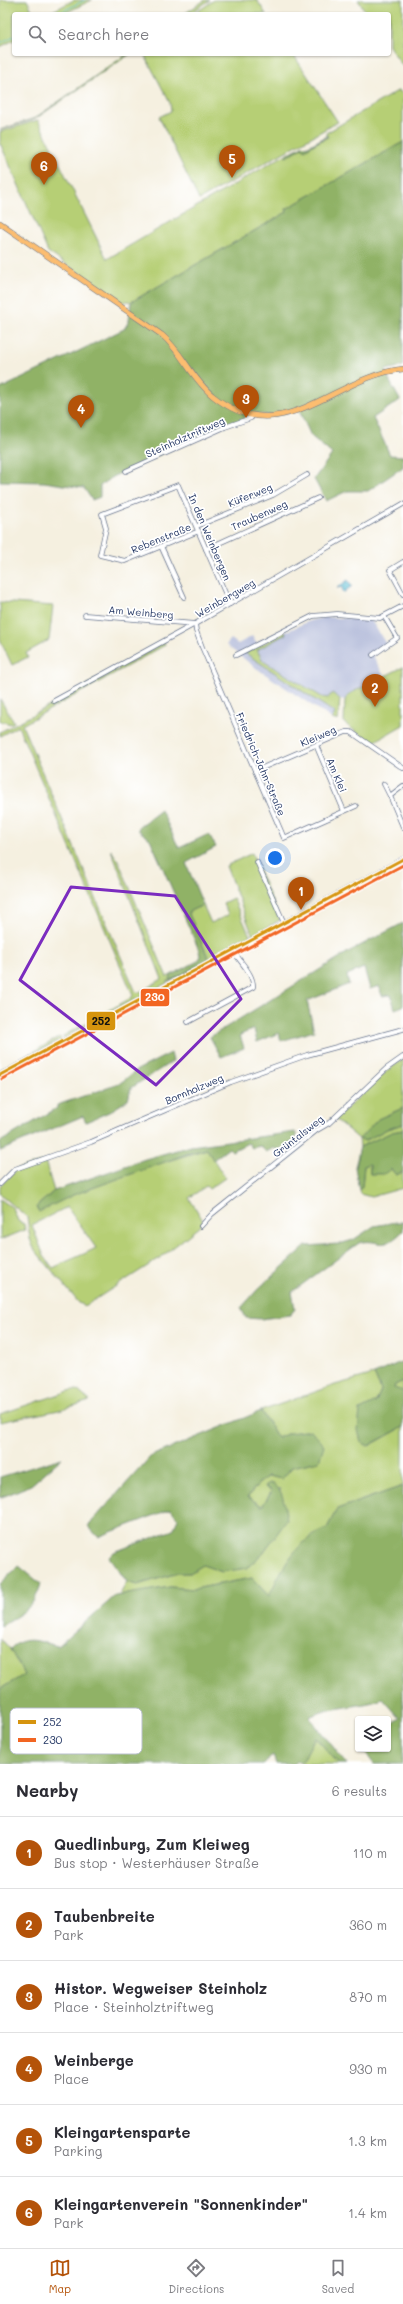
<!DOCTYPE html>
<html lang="en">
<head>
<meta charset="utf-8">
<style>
  body { margin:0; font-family:Mali,sans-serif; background:#f2f2f3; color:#2b2b33 }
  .controls { position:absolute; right:12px; bottom:12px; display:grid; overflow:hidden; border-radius:4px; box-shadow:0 1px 3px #0004 }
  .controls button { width:36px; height:36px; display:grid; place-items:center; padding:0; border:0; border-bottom:1px solid #e1e1e2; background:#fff; color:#2b2b33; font:20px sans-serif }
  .you { position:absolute; left:275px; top:858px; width:14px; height:14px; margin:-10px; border:3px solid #fff; border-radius:50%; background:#1a73e8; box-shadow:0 0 0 6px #1a73e833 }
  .badge { display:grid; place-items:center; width:26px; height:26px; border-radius:50%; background:#b45309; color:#fff; font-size:13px; font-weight:700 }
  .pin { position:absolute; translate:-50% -33px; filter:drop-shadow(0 1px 2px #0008) }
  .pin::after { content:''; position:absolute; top:21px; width:14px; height:12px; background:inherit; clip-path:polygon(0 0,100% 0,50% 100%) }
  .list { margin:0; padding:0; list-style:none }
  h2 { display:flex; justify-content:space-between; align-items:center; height:52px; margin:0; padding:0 16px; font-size:17px }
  h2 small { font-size:13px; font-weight:400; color:#7c7c81 }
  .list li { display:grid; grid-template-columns:26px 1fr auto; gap:12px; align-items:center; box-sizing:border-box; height:72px; padding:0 16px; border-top:1px solid #e1e1e2 }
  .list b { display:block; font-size:15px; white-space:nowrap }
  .list p { margin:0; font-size:13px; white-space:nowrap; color:#7c7c81 }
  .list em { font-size:13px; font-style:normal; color:#7c7c81 }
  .icon { flex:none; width:22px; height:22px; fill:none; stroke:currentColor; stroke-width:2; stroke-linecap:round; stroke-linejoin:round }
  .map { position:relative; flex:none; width:403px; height:1764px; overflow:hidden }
  .search { position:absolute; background:#fff; box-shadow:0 1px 3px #0004; left:12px; right:12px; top:12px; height:44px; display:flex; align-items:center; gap:10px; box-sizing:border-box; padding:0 14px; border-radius:4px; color:#7c7c81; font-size:15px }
  .sheet { height:484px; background:#fff }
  nav { display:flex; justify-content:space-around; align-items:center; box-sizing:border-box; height:56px; border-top:1px solid #e1e1e2; background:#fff; font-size:11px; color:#7c7c81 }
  nav a { display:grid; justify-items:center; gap:2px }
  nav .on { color:#b45309 }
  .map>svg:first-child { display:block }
</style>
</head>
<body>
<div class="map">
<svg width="403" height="1764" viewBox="0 0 403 1764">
  <rect width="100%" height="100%" fill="#fff"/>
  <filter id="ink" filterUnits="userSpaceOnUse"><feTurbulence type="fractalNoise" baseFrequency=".025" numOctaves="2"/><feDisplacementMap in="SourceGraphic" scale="8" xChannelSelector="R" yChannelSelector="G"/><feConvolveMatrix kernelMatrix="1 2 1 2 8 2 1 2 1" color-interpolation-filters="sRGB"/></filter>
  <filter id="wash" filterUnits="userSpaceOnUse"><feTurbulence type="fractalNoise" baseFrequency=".012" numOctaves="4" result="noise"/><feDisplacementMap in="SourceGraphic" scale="16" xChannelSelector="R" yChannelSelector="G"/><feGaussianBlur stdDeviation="0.9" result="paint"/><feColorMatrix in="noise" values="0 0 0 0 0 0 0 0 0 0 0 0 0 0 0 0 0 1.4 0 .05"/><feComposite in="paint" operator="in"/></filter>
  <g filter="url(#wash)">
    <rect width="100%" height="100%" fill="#f5f0e0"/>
    <g fill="#bcc3de">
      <path d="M326,617L371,620L386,644L372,654L384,676L349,694L345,700L340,699L332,693L328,698L322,697L263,661L257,650L285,634V632L309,621Z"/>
      <path d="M252,636L258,646L246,653L336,714L332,719L256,668L226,645L231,639L238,644Z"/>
    </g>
    <g fill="#b6cf74" stroke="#687f69" fill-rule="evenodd">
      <path d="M0,0H27L34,14H14V40L0,47Z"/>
      <path d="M74,0H92L63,14H47Z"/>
      <path d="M205,0H210L192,12L184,14Z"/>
      <path d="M214,0H257L266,14H194Z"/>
      <path d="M358,0H403V67L389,46V14H367Z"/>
      <path d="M127,54H130L35,119L0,130L35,118Z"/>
      <path d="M144,54H293L338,122L199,200L159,117L171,111L170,103Z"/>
      <path d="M399,90L403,95V142L286,209L287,212L131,302L127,301L123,303L48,252L0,143V132L38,120L107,259L281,157L285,155L286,157L303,147L305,149L328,137L326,133Z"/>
      <path d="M0,602L53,606L49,640L26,653L28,657L12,665L0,640Z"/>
      <path d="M285,632L286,634L257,650L263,661L322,697L328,698L332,693L340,699L338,721L332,719L335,713L245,653Z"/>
      <path d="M164,642L165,645L22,725L135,990L138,993L162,979L111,850L118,860L167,977L171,975L170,980L209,959L188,912L203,905L211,923L228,915L223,903L233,898L251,938L170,982L167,981V983L64,1038L63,1036L131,998L133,995L18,726L0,736V732L78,691L99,677L100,679L108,675L107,673L114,669L116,671L119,669L118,667L127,662L129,663Z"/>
      <path d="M403,667V725L372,743L344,723L345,700L349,694Z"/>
      <path d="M0,699L14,722L11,724L0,721Z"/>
      <path d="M252,853L280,920L253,936L226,866Z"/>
      <path d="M60,1037L61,1040L5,1068L0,1073V1070Z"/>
      <path d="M403,1059V1108L378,1119L365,1141L387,1129L403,1124V1130L392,1132L360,1147L359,1139L335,1119L387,1071Z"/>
      <path d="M207,1149L225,1178L209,1189L206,1186L189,1198L203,1220L200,1226L160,1258L85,1306L79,1303L34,1249L30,1239L27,1217L0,1194V1186L17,1169L45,1161L54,1191L36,1207L39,1211L73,1195L161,1163ZM67,1207L96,1248C81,1256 68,1260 53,1268L44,1256L32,1225Z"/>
      <path d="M370,1164V1174L391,1169L396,1175L403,1172V1188L371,1197L360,1194L359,1190L362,1186L364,1166Z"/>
      <path d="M0,1199L13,1208L18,1221L24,1224L25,1230L0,1240Z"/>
      <path d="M374,1374L381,1390L376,1402L369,1446L403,1427V1486L337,1509L327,1528L312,1535L269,1597L252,1578L194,1589L170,1587L119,1596L127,1582L137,1585L178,1573H190L203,1565L222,1572L281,1489L265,1487L272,1491L262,1506L248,1497L257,1485L269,1476L282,1479L292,1467L319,1461L289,1433L278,1438L261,1411L335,1385Z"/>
      <path d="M403,1381V1391L394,1389L395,1385Z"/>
      <path d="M72,1390H77L90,1401L59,1410L0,1422V1414Z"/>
      <path d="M0,1638L10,1649L24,1675L0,1689Z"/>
      <path d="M315,1737L339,1764H301Z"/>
    </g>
    <g fill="#90b266" stroke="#567062">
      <path d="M327,136L305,150L303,147L286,157L285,155L304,145L306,147Z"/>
      <path d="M403,142V366L386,370L388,378L400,400L373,418L390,455L403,456V467L368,491H347L326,501L314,479L332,454L311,436L298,408L276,416L248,413L247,419L220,426L112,477L100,486V497L92,500L84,488L44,482L0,481V389L124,329L129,321L131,302L287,212L286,209Z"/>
      <path d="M161,810L179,848L209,834L216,847L186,863L203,905L188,912L209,959L170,981L171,975L198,961L200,958L199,950L150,839L138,830L139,827Z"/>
      <path d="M403,923V1006L395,1009L391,995L382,996L379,986L370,989L364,968L347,975L349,984L307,1001L314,1031L281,1041L279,1033L257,1042L254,1029L240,1035L244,1048L221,1057L210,1037L350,951Z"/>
      <path d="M171,1053L173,1061L131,1088L128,1100L109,1112L86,1122L83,1116L0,1151V1142L57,1108V1105L119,1084L137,1070Z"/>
      <path d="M403,1108V1124L387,1129L365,1141L359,1139L378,1119Z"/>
      <path d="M403,1130V1172L396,1175L391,1169L384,1174H370V1164L364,1166L362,1186L359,1190L355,1167L360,1147L392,1132Z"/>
      <path d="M295,1132L297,1136L294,1141L278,1150L274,1148L266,1152L260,1146L252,1148L248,1143L232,1151L229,1148L213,1160L207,1149L190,1153L73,1195L39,1212L36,1207L54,1191L145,1159L191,1146Z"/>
      <path d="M396,1222H403V1231C380,1254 380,1237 359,1243L292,1292L295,1309L290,1315L261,1319L246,1318L241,1308L258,1289L306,1246L339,1244L353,1240L374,1226Z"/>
      <path d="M403,1361V1381L395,1385L394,1388L403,1391V1427L368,1446L361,1442L358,1430L360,1410L376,1402L381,1390L374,1374Z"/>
      <path d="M261,1411L278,1438L289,1433L311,1430L324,1445L319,1461L292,1467L282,1479L268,1476L257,1485L248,1497L262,1506L272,1491L265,1487L269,1483C285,1486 284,1507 287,1520L263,1553L247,1568L222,1572L203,1565L190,1573H178L137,1585L127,1582L109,1557L114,1552L173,1530L178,1519L171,1509L98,1537L88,1526L151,1456Z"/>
      <path d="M62,1458L31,1485L0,1498V1477Z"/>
      <path d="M403,1486V1764H374L362,1749H388V1727L400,1718L383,1699C359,1708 331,1706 309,1717L347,1764H339L315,1737L302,1762L297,1761L293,1764H276L273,1756L262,1764H0V1689L24,1675L10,1649C25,1634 40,1642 58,1646L115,1596L170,1587L194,1589L252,1578L269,1596C283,1566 295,1542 327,1528L337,1509Z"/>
      <path d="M19,1566L41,1584C33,1610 22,1613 0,1626V1584Z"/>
    </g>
    <path fill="#53bad0" stroke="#377497" d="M348,580L352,586L343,593L342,587L337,588Z"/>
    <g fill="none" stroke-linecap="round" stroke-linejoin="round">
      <g stroke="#53bad0" stroke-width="1">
        <path d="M57,14L85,0"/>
        <path d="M0,43L14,36"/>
      </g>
    </g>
  </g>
  <g filter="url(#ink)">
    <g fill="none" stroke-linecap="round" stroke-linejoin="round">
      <defs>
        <g id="minor">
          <path d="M126,471L225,427L251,418"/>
          <path d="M197,526L273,495L307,475"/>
          <path d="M199,531L125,561L100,555L106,528L102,514L178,485L230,604"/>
          <path d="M161,546L184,597"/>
          <path d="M206,549L318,498"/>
          <path d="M403,562L390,570L403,594"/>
          <path d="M85,615L195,624"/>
          <path d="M195,624L196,631L202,647L284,838L356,806"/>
          <path d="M236,655L313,616L337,614L380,618L403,606"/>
          <path d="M373,655L397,638L384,616"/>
          <path d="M54,701L195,624L403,504"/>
          <path d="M316,745L344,811"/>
          <path d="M255,771L346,732H351L403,768"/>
          <path d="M384,784L390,796"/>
          <path d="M403,786L390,796L403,827"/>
          <path d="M257,862L284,923"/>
          <path d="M188,1022L253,987C254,974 239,961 233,950"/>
          <path d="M0,1184L15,1169L91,1142L231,1082L307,1055L403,1029"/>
          <path d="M201,1226L212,1214L317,1130L329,1123L386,1069L403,1057"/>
        </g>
        <g id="major">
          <path d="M0,223L162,335C182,352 192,379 213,396C283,452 333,376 403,369"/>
          <path d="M0,1075L403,859"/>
        </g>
      </defs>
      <use href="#minor" stroke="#67738c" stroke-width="5.5"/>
      <use href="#major" stroke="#67738c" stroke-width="6"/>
      <use href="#minor" stroke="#fff" stroke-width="4"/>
      <use href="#major" stroke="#fcbd6f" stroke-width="5"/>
      <defs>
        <path id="bus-1" d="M0,1075L403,859"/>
        <path id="bus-2" d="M2,1079L403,865"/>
      </defs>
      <use href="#bus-1" stroke="#fff" stroke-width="6"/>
      <use href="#bus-2" stroke="#fff" stroke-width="6"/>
      <use href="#bus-1" stroke="#d6940e" stroke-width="3"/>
      <use href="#bus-2" stroke="#f26522" stroke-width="3"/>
    </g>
  </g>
  <path fill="none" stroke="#7b2cbf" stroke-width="3" stroke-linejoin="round" d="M71,887L175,896L241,999L156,1085L20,980Z"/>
  <g text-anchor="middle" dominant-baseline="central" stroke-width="3.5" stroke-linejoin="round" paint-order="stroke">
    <g font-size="10" fill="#1b2f5e" stroke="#fff">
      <text transform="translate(185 437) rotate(-24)">Steinholztriftweg</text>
      <text transform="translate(250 495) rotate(-22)">Küferweg</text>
      <text transform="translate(259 515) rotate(-24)">Traubenweg</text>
      <text transform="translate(210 537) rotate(67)">In den Weinbergen</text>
      <text transform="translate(161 538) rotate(-22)">Rebenstraße</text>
      <text transform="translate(225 598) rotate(-30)">Weinbergweg</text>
      <text transform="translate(141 612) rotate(5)">Am Weinberg</text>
      <text transform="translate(318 736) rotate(-23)">Kleiweg</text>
      <text transform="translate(261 764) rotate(67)">Friedrich-Jahn-Straße</text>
      <text transform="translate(337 775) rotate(67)">Am Klei</text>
      <text transform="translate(194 1089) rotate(-23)">Bornholzweg</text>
      <text transform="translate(298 1136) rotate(-38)">Grüntalsweg</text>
    </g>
  </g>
  <rect x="10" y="1708" width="132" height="46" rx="6" fill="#fff" stroke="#bbc1cf" stroke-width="1"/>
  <rect x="18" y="1720" width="18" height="4" fill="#d6940e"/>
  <rect x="18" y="1738" width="18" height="4" fill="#f26522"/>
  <g font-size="11" fill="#1b2f5e">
    <text x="43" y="1726">252</text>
    <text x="43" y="1744">230</text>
  </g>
  <g stroke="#fff" stroke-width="1.5">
    <rect x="140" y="988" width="30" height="19" rx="4" fill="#f26522"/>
    <rect x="86" y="1011" width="30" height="20" rx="4" fill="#d6940e"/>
  </g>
  <g font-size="11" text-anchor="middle" font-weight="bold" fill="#fff">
    <text x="155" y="1001">230</text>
  </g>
  <g font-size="11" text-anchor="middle" font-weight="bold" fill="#111">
    <text x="101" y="1025">252</text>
  </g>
</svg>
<div class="controls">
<button><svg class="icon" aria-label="layers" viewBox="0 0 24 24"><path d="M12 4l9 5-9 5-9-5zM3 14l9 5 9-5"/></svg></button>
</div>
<div class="you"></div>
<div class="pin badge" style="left:301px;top:910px">1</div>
<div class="pin badge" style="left:375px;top:707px">2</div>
<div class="pin badge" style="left:246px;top:418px">3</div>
<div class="pin badge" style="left:81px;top:428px">4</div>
<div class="pin badge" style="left:232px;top:178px">5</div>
<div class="pin badge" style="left:44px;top:185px">6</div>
<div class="search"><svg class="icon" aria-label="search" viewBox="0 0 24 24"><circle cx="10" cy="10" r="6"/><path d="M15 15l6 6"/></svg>Search here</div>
</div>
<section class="sheet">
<h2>Nearby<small>6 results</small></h2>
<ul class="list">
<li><span class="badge">1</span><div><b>Quedlinburg, Zum Kleiweg</b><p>Bus stop · Westerhäuser Straße</p></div><em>110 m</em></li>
<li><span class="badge">2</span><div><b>Taubenbreite</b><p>Park</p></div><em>360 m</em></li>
<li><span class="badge">3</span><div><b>Histor. Wegweiser Steinholz</b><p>Place · Steinholztriftweg</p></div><em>870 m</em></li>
<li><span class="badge">4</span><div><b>Weinberge</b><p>Place</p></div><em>930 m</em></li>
<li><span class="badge">5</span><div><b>Kleingartensparte</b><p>Parking</p></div><em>1.3 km</em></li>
<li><span class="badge">6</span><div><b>Kleingartenverein &quot;Sonnenkinder&quot;</b><p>Park</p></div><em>1.4 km</em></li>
</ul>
</section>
<nav>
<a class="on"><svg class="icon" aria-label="map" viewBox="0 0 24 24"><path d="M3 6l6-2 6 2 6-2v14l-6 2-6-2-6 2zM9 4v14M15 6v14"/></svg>Map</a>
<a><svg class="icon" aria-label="directions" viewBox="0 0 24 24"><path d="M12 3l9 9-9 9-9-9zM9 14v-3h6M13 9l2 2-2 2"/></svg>Directions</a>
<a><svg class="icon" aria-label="saved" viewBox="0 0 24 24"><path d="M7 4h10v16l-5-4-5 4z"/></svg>Saved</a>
</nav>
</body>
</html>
